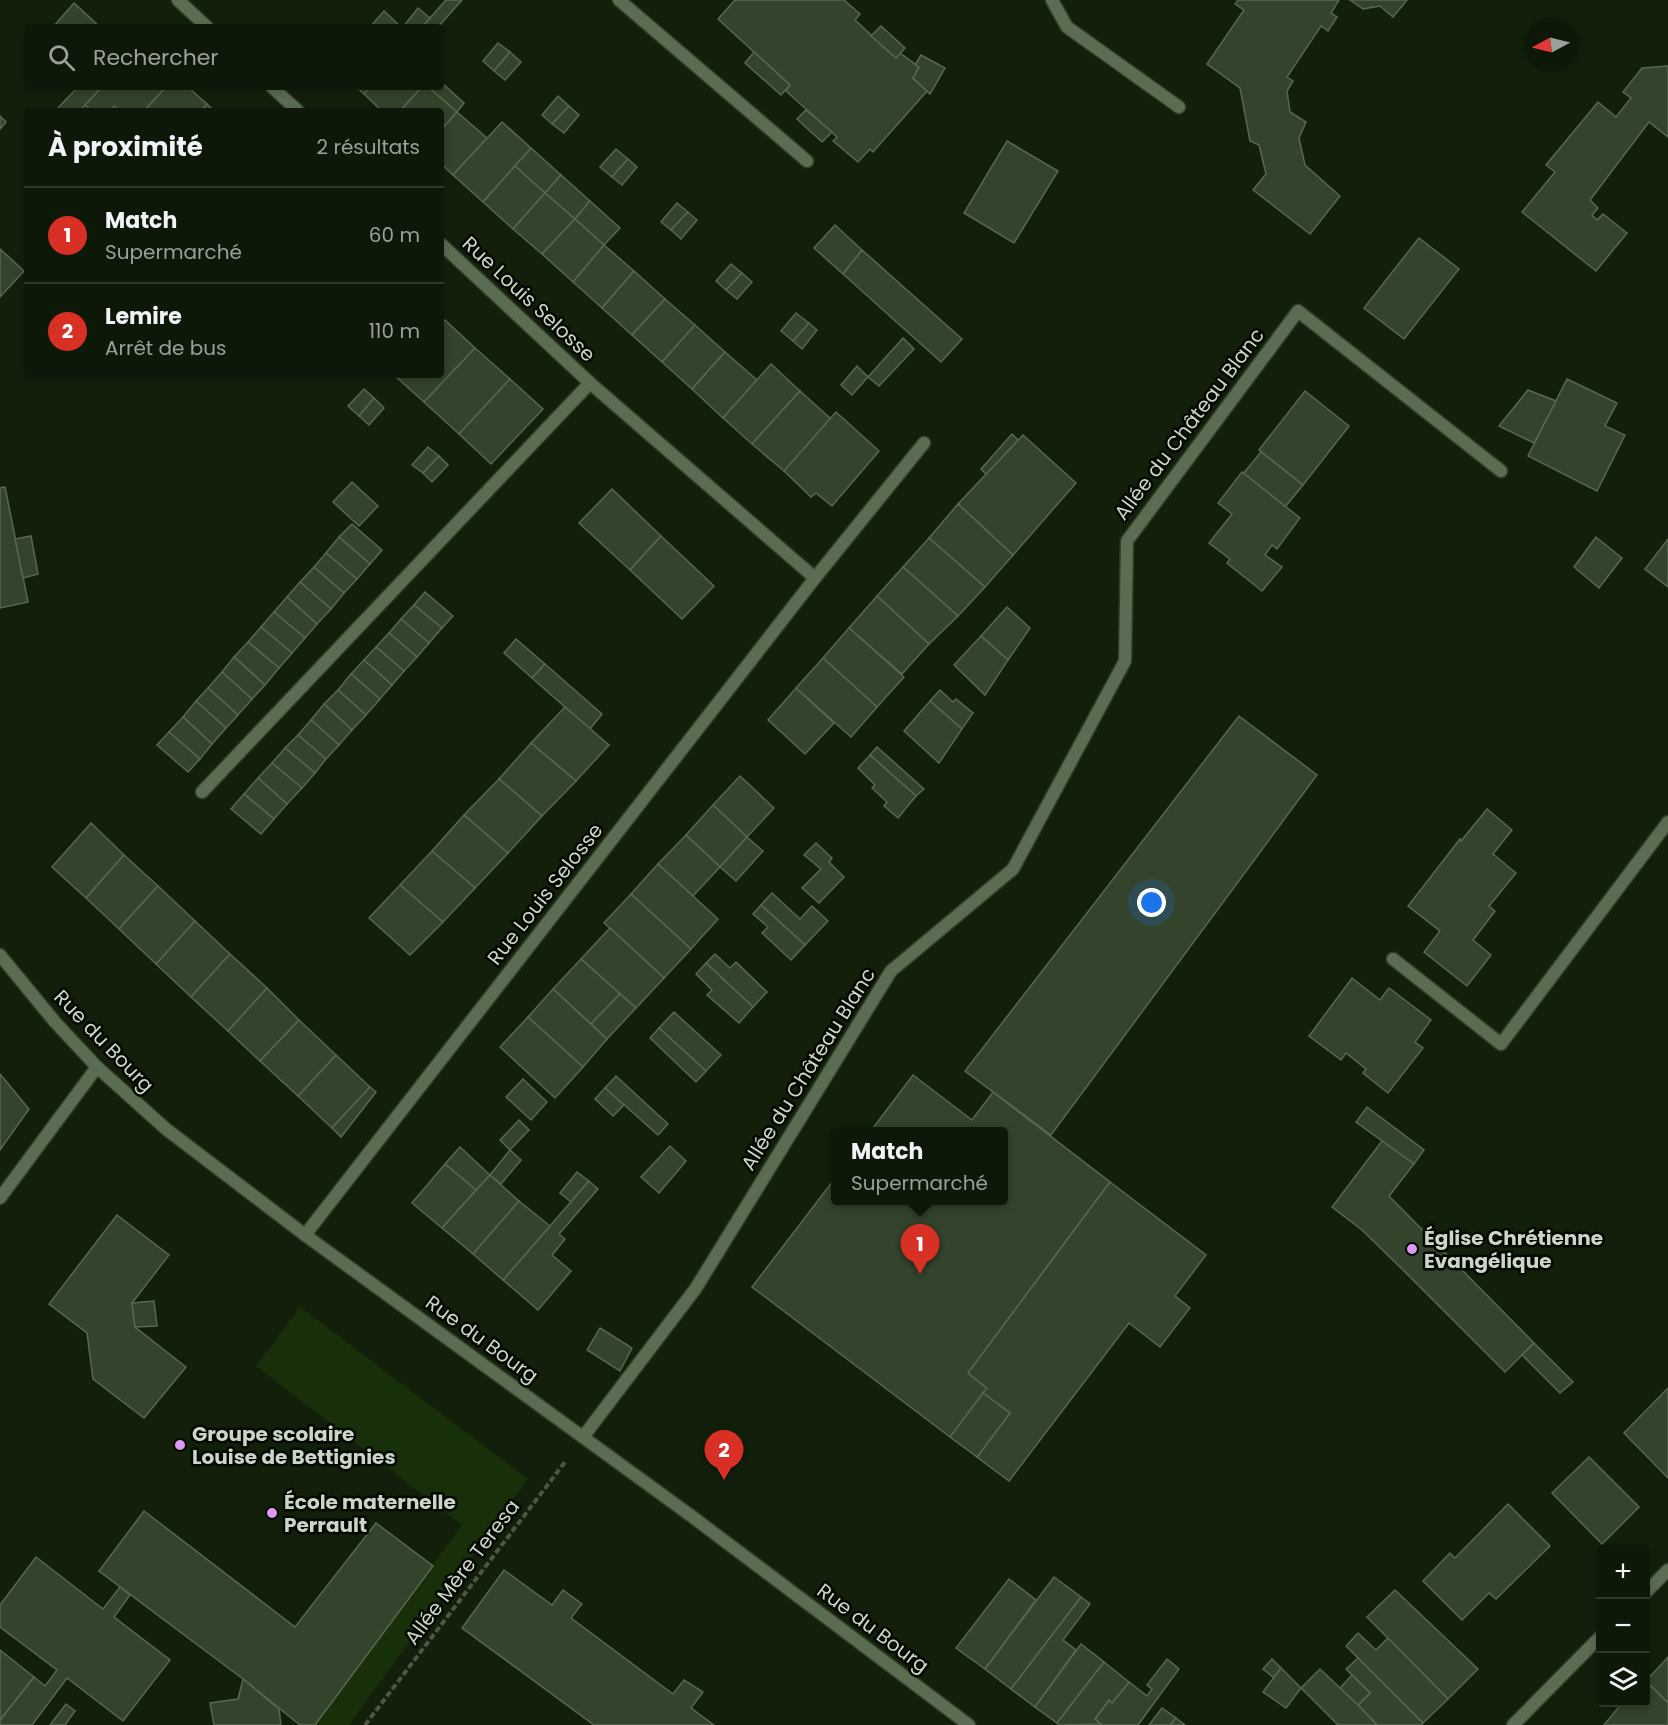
<!DOCTYPE html>
<html lang="fr">
<head>
<meta charset="utf-8">
<style>
  body { margin:0; font-family:Poppins,sans-serif; background:#172112; color:#f1f3f6 }
  .controls { position:absolute; right:18px; bottom:18px; display:grid; overflow:hidden; border-radius:6px; box-shadow:0 3px 9px #0003 }
  .controls button { width:54px; height:54px; display:grid; place-items:center; padding:0; border:0; border-bottom:2px solid #2e3729; background:#0e1808; color:#f1f3f6; font:30px sans-serif }
  .compass { position:absolute; left:1524px; top:18px; width:54px; height:54px; border-radius:50%; background:#0e1808; box-shadow:0 3px 9px #0003; rotate:263deg }
  .you { position:absolute; left:1152px; top:903px; width:21px; height:21px; margin:-15px; border:4px solid #fff; border-radius:50%; background:#1a73e8; box-shadow:0 0 0 9px #1a73e833 }
  .badge { display:grid; place-items:center; width:39px; height:39px; border-radius:50%; background:#d93025; color:#fff; font-size:20px; font-weight:700 }
  .pin { position:absolute; translate:-50% -50px; filter:drop-shadow(0 2px 3px #0008) }
  .pin::after { content:''; position:absolute; top:32px; width:21px; height:18px; background:inherit; clip-path:polygon(0 0,100% 0,50% 100%) }
  .popup { position:absolute; left:831px; top:1127px; width:177px; height:78px; box-sizing:border-box; display:grid; place-content:center; border-radius:6px; background:#0e1808; filter:drop-shadow(0 2px 4px #0005); font-size:20px; white-space:nowrap; color:#9ba09c }
  .popup b { font-size:22px; color:#f1f3f6 }
  .popup::after { content:''; position:absolute; left:50%; top:100%; margin-left:-12px; border:12px solid transparent; border-top-color:#0e1808 }
  .list { margin:0; padding:0; list-style:none }
  h2 { display:flex; justify-content:space-between; align-items:center; height:78px; margin:0; padding:0 24px; font-size:26px }
  h2 small { font-size:20px; font-weight:400; color:#9ba09c }
  .list li { display:grid; grid-template-columns:39px 1fr auto; gap:18px; align-items:center; box-sizing:border-box; height:96px; padding:0 24px; border-top:2px solid #2e3729 }
  .list b { display:block; font-size:22px; white-space:nowrap }
  .list p { margin:0; font-size:20px; white-space:nowrap; color:#9ba09c }
  .list em { font-size:20px; font-style:normal; color:#9ba09c }
  .icon { flex:none; width:33px; height:33px; fill:none; stroke:currentColor; stroke-width:2; stroke-linecap:round; stroke-linejoin:round }
  .map { position:relative; flex:none; width:1668px; height:1725px; overflow:hidden }
  .search { position:absolute; background:#0e1808; box-shadow:0 3px 9px #0003; left:24px; top:24px; width:420px; height:66px; display:flex; align-items:center; gap:15px; box-sizing:border-box; padding:0 21px; border-radius:6px; color:#9ba09c; font-size:22px }
  .panel { position:absolute; background:#0e1808; box-shadow:0 3px 9px #0003; left:24px; top:108px; width:420px; height:270px; border-radius:6px }
  .map>svg:first-child { display:block }
</style>
</head>
<body>
<div class="map">
<svg width="1668" height="1725" viewBox="0 0 1668 1725">
  <rect width="100%" height="100%" fill="#12200b"/>
  <path fill="#183009" d="M300,1307L528,1479L349,1725H315L462,1525L256,1366Z"/>
  <g fill="#34432c" stroke="#57684f" stroke-width="1.5">
    <path d="M446,0H462L438,27H422Z"/>
    <path d="M735,0H844L860,14L855,20L896,58L900,53L919,67L913,78L927,91L873,152L870,149L858,162L833,141L837,137L786,91L790,85L718,19Z"/>
    <path d="M1238,0H1339L1331,13L1337,17L1328,31L1321,26L1287,77L1293,81L1287,91L1290,112L1306,122L1299,138L1305,165L1340,196L1310,234L1253,190L1266,174L1259,145L1250,141L1240,88L1207,64L1244,10L1235,4Z"/>
    <path d="M1350,0H1407L1393,17L1380,6L1363,9Z"/>
    <path d="M74,3L100,27H53Z"/>
    <path d="M418,8L430,18L422,27H403Z"/>
    <path d="M384,11L401,27H370Z"/>
    <path d="M881,26L905,48L896,58L871,36Z"/>
    <path d="M498,43L510,52L494,71L483,61Z"/>
    <path d="M510,52L521,62L505,80L494,71Z"/>
    <path d="M754,52L790,85L781,95L745,63Z"/>
    <path d="M921,55L945,68L930,94L913,78L919,67L915,65Z"/>
    <path d="M1668,66V137L1649,122L1590,200L1598,208L1592,215L1597,220L1603,214L1627,233L1596,271L1522,212L1555,172L1546,165L1598,102L1616,117L1631,98L1623,92L1642,68Z"/>
    <path d="M441,82L464,103L457,112L428,87H441Z"/>
    <path d="M78,87H102L80,111H55Z"/>
    <path d="M102,87H166L144,111H120L114,106L110,111H92L85,105Z"/>
    <path d="M166,87H188L207,104L201,111H144Z"/>
    <path d="M356,87H370L364,94Z"/>
    <path d="M370,87H422L400,111H382L364,94Z"/>
    <path d="M422,87H428L457,112L441,130V111H400Z"/>
    <path d="M558,96L569,106L552,124L542,115Z"/>
    <path d="M207,104L214,111H201Z"/>
    <path d="M569,106L579,115L564,133L552,124Z"/>
    <path d="M806,110L832,132L822,142L797,119Z"/>
    <path d="M457,112L487,138L453,175L441,164V130Z"/>
    <path d="M0,116L6,122L0,129Z"/>
    <path d="M502,122L531,148L483,202L453,175Z"/>
    <path d="M1007,141L1058,171L1014,243L964,213Z"/>
    <path d="M531,148L561,175L545,193L515,166Z"/>
    <path d="M616,149L628,159L612,177L600,167Z"/>
    <path d="M628,159L637,167L622,185L612,177Z"/>
    <path d="M515,166L545,193L513,229L483,202Z"/>
    <path d="M561,175L590,201L575,219L545,193Z"/>
    <path d="M545,193L575,219L542,254L513,229Z"/>
    <path d="M590,201L620,228L604,245L575,219Z"/>
    <path d="M677,203L688,212L671,230L661,222Z"/>
    <path d="M688,212L697,220L681,239L671,230Z"/>
    <path d="M575,219L604,245L573,282L542,254Z"/>
    <path d="M835,225L862,250L843,274L814,248Z"/>
    <path d="M1419,238L1459,269L1404,339L1364,308Z"/>
    <path d="M604,245L634,271L602,308L573,282Z"/>
    <path d="M0,249L24,271L0,297Z"/>
    <path d="M862,250L962,339L941,362L843,274Z"/>
    <path d="M731,264L742,273L726,290L716,281Z"/>
    <path d="M634,271L665,299L632,335L602,308Z"/>
    <path d="M742,273L752,282L737,299L726,290Z"/>
    <path d="M665,299L695,325L662,362L632,335Z"/>
    <path d="M796,313L809,323L793,341L781,331Z"/>
    <path d="M445,320L475,348L424,402L395,376L441,375V324Z"/>
    <path d="M809,323L817,330L802,349L793,341Z"/>
    <path d="M695,325L725,352L692,389L662,362Z"/>
    <path d="M903,338L914,349L879,386L868,377Z"/>
    <path d="M475,348L510,379L459,434L424,402Z"/>
    <path d="M725,352L757,380L723,418L692,389Z"/>
    <path d="M771,364L800,391L752,444L723,418Z"/>
    <path d="M857,366L868,377L852,395L841,385Z"/>
    <path d="M510,379L543,409L491,464L459,434Z"/>
    <path d="M1567,379L1617,403L1605,426L1625,435L1597,491L1528,456Z"/>
    <path d="M364,389L374,398L359,416L348,406Z"/>
    <path d="M1528,390L1556,401L1534,443L1499,426Z"/>
    <path d="M800,391L831,419L784,471L752,444Z"/>
    <path d="M1305,391L1349,426L1303,485L1259,450Z"/>
    <path d="M374,398L384,408L369,425L359,416Z"/>
    <path d="M836,412L879,451L832,506L816,493L811,497L784,471Z"/>
    <path d="M1012,434L1019,441L987,475L981,469Z"/>
    <path d="M1023,435L1076,483L1013,555L958,504Z"/>
    <path d="M428,447L439,456L423,473L412,465Z"/>
    <path d="M1261,452L1303,485L1285,507L1243,474Z"/>
    <path d="M439,456L448,465L432,482L423,473Z"/>
    <path d="M1242,472L1300,518L1277,549L1272,545L1265,555L1282,567L1262,591L1227,563L1230,559L1209,543L1232,514L1218,503Z"/>
    <path d="M352,482L378,506L359,526L333,502Z"/>
    <path d="M5,487L28,602L0,608V488Z"/>
    <path d="M612,489L661,536L630,570L579,523Z"/>
    <path d="M958,504L1013,555L985,587L929,538Z"/>
    <path d="M352,524L382,550L370,564L339,537Z"/>
    <path d="M31,536L38,574L23,578L15,539Z"/>
    <path d="M661,536L714,586L682,619L630,570Z"/>
    <path d="M339,537L370,564L357,579L326,553Z"/>
    <path d="M1596,537L1622,558L1599,588L1574,567Z"/>
    <path d="M929,538L985,587L958,616L903,567Z"/>
    <path d="M1668,539V587L1645,569Z"/>
    <path d="M326,553L357,579L344,593L314,567Z"/>
    <path d="M314,567L344,593L331,609L300,582Z"/>
    <path d="M903,567L958,616L929,644L877,596Z"/>
    <path d="M300,582L331,609L317,624L287,597Z"/>
    <path d="M425,592L453,616L442,628L414,605Z"/>
    <path d="M877,596L929,644L902,674L849,628Z"/>
    <path d="M287,597L317,624L305,638L274,612Z"/>
    <path d="M414,605L442,628L429,643L401,619Z"/>
    <path d="M1007,607L1030,628L1008,660L981,636Z"/>
    <path d="M274,612L305,638L292,653L261,627Z"/>
    <path d="M401,619L429,643L417,657L389,633Z"/>
    <path d="M261,627L292,653L279,668L248,642Z"/>
    <path d="M849,628L904,677L877,707L823,658Z"/>
    <path d="M389,633L417,657L404,671L376,647Z"/>
    <path d="M981,636L1008,660L985,695L954,665Z"/>
    <path d="M516,639L545,664L532,678L504,653Z"/>
    <path d="M248,642L279,668L265,685L234,657Z"/>
    <path d="M376,647L404,671L392,685L364,660Z"/>
    <path d="M234,657L265,685L252,699L222,672Z"/>
    <path d="M823,658L877,707L851,737L796,688Z"/>
    <path d="M364,660L392,685L380,699L351,674Z"/>
    <path d="M545,664L602,714L590,729L532,678Z"/>
    <path d="M222,672L252,699L238,715L208,688Z"/>
    <path d="M351,674L380,699L366,715L338,690Z"/>
    <path d="M208,688L238,715L226,728L196,701Z"/>
    <path d="M796,688L834,723L805,754L768,720Z"/>
    <path d="M338,690L366,715L352,730L324,704Z"/>
    <path d="M940,690L953,702L956,699L973,713L962,729L930,701Z"/>
    <path d="M196,701L226,728L212,744L183,717Z"/>
    <path d="M930,701L962,729L939,763L904,731Z"/>
    <path d="M324,704L352,730L339,745L311,720Z"/>
    <path d="M565,707L609,745L576,781L531,743Z"/>
    <path d="M1239,716L1317,775L1051,1135L965,1071Z"/>
    <path d="M183,717L212,744L200,759L169,732Z"/>
    <path d="M311,720L339,745L326,759L298,735Z"/>
    <path d="M169,732L200,759L188,772L157,745Z"/>
    <path d="M298,735L326,759L315,773L285,748Z"/>
    <path d="M531,743L576,781L542,816L499,779Z"/>
    <path d="M877,747L924,789L916,796L870,755Z"/>
    <path d="M285,748L315,773L302,788L272,763Z"/>
    <path d="M870,755L916,796L898,818L884,806L887,802L872,788L875,785L858,768Z"/>
    <path d="M272,763L302,788L287,804L258,778Z"/>
    <path d="M740,776L774,808L747,837L713,805Z"/>
    <path d="M258,778L287,804L274,819L244,794Z"/>
    <path d="M499,779L542,816L508,853L464,815Z"/>
    <path d="M244,794L274,819L261,834L231,809Z"/>
    <path d="M713,805L747,837L720,867L686,835Z"/>
    <path d="M1487,809L1512,830L1493,854L1516,873L1489,906L1495,911L1473,940L1491,955L1467,986L1424,952L1440,931L1408,906L1460,839L1461,841Z"/>
    <path d="M464,815L508,853L475,888L432,851Z"/>
    <path d="M91,823L124,855L86,898L52,867Z"/>
    <path d="M686,835L720,867L693,896L658,864Z"/>
    <path d="M747,837L763,851L736,881L720,867Z"/>
    <path d="M816,843L832,858L829,862L844,877L819,903L802,888L821,869L804,855Z"/>
    <path d="M432,851L475,888L443,922L400,885Z"/>
    <path d="M124,855L158,886L119,929L86,898Z"/>
    <path d="M658,864L718,919L691,949L631,894Z"/>
    <path d="M400,885L443,922L410,955L369,918Z"/>
    <path d="M158,886L195,921L156,964L119,929Z"/>
    <path d="M772,893L800,919L812,906L828,921L805,945L761,905Z"/>
    <path d="M631,894L691,949L664,978L604,923Z"/>
    <path d="M761,905L805,945L791,960L762,933L768,927L753,914Z"/>
    <path d="M195,921L230,954L191,997L156,964Z"/>
    <path d="M610,928L664,978L636,1008L581,959Z"/>
    <path d="M230,954L267,988L228,1031L191,997Z"/>
    <path d="M715,954L730,968L736,962L767,992L753,1007L706,963Z"/>
    <path d="M581,959L620,994L591,1024L553,989Z"/>
    <path d="M706,963L753,1007L739,1023L707,995L712,990L696,974Z"/>
    <path d="M1352,978L1380,1000L1389,988L1431,1020L1415,1042L1423,1048L1388,1093L1363,1073L1366,1069L1346,1053L1341,1060L1309,1036Z"/>
    <path d="M267,988L299,1020L260,1061L228,1031Z"/>
    <path d="M553,989L607,1039L583,1067L528,1017Z"/>
    <path d="M620,994L636,1008L607,1039L591,1024Z"/>
    <path d="M674,1012L721,1055L706,1071L659,1028Z"/>
    <path d="M528,1017L583,1067L555,1098L500,1047Z"/>
    <path d="M299,1020L336,1055L298,1096L260,1061Z"/>
    <path d="M659,1028L706,1071L696,1082L650,1038Z"/>
    <path d="M336,1055L370,1087L332,1128L298,1096Z"/>
    <path d="M0,1074L29,1109L0,1150Z"/>
    <path d="M913,1075L972,1120L993,1092L1110,1182L968,1373L987,1388L950,1437L752,1287L836,1177V1200H1004V1132H870Z"/>
    <path d="M616,1076L668,1124L658,1135L605,1088Z"/>
    <path d="M523,1079L547,1102L531,1120L506,1097Z"/>
    <path d="M370,1087L376,1092L341,1137L332,1128Z"/>
    <path d="M605,1088L624,1105L613,1116L595,1099Z"/>
    <path d="M1367,1107L1424,1150L1414,1164L1356,1122Z"/>
    <path d="M519,1120L529,1130L510,1150L500,1140Z"/>
    <path d="M1382,1141L1414,1164L1389,1196L1534,1343L1505,1372L1402,1269L1362,1230L1332,1207Z"/>
    <path d="M670,1146L686,1161L659,1193L641,1177Z"/>
    <path d="M460,1147L490,1175L476,1190L445,1164Z"/>
    <path d="M510,1150L521,1160L501,1184L490,1175Z"/>
    <path d="M445,1164L476,1190L442,1228L412,1203Z"/>
    <path d="M577,1172L589,1181L571,1202L560,1193Z"/>
    <path d="M490,1175L519,1201L473,1254L442,1228Z"/>
    <path d="M589,1181L598,1189L559,1234L565,1239L552,1255L571,1271L538,1310L503,1280Z"/>
    <path d="M1110,1182L1206,1255L1175,1296L1190,1308L1160,1347L1129,1323L1009,1481L977,1457L1010,1413L983,1393L987,1388L968,1373Z"/>
    <path d="M519,1201L550,1226L503,1280L473,1254Z"/>
    <path d="M117,1215L169,1255L132,1303L135,1327L186,1367L144,1418L93,1379L87,1333L49,1304Z"/>
    <path d="M154,1301L157,1326L135,1327L132,1303Z"/>
    <path d="M600,1328L632,1348L620,1371L587,1350Z"/>
    <path d="M1534,1343L1573,1382L1560,1393L1522,1355Z"/>
    <path d="M1668,1388V1478L1624,1433Z"/>
    <path d="M983,1393L1010,1413L977,1457L950,1437Z"/>
    <path d="M1589,1457L1639,1507L1602,1544L1552,1493Z"/>
    <path d="M1508,1504L1550,1546L1496,1599L1489,1593L1462,1620L1423,1581L1450,1553L1455,1558Z"/>
    <path d="M144,1511L295,1627L376,1523L433,1566L315,1725H300L243,1679L99,1571Z"/>
    <path d="M36,1557L103,1609L120,1587L130,1595L114,1617L170,1660L123,1721L67,1678L32,1725H0V1720L34,1677L45,1686L57,1670L0,1627V1605Z"/>
    <path d="M504,1570L552,1605L563,1590L582,1604L571,1618L673,1694L684,1680L703,1692L691,1708L714,1725H594L462,1628Z"/>
    <path d="M1054,1577L1081,1597L1011,1689L985,1669Z"/>
    <path d="M1009,1579L1036,1600L985,1669L956,1648Z"/>
    <path d="M1395,1590L1478,1669L1448,1699L1367,1617Z"/>
    <path d="M1081,1597L1090,1604L1063,1640L1076,1650L1035,1707L1011,1689Z"/>
    <path d="M1358,1633L1376,1650L1388,1638L1448,1699L1423,1723L1346,1646Z"/>
    <path d="M1081,1644L1104,1662L1057,1723L1035,1707Z"/>
    <path d="M0,1650L34,1677L0,1720Z"/>
    <path d="M1668,1657V1703L1646,1681Z"/>
    <path d="M1358,1658L1423,1723L1422,1725H1377L1358,1705L1370,1693L1346,1669Z"/>
    <path d="M1167,1659L1179,1669L1138,1725H1099L1101,1724L1095,1719L1109,1700L1112,1703L1129,1682L1147,1696L1152,1689L1147,1685Z"/>
    <path d="M1272,1659L1281,1668L1274,1678L1263,1669Z"/>
    <path d="M1104,1662L1129,1682L1112,1703L1109,1700L1095,1719L1101,1724L1060,1725L1057,1723Z"/>
    <path d="M1281,1668L1301,1688L1286,1708L1263,1692Z"/>
    <path d="M1320,1669L1358,1705L1377,1725H1338L1301,1688Z"/>
    <path d="M1352,1675L1370,1693L1358,1705L1340,1688Z"/>
    <path d="M243,1679L279,1709L281,1725H214L210,1703L238,1699Z"/>
    <path d="M1646,1681L1668,1703V1725H1604L1623,1702H1646Z"/>
    <path d="M66,1704L75,1711L65,1725H50Z"/>
    <path d="M1162,1708L1176,1718L1170,1725H1149Z"/>
    <path d="M1176,1718L1185,1725H1170Z"/>
  </g>
  <g fill="none" stroke-linecap="round" stroke-linejoin="round">
    <defs>
      <g id="service">
        <path d="M619,0L807,161"/>
        <path d="M1052,0L1067,27L1179,107"/>
        <path d="M1393,959L1501,1044L1668,822"/>
      </g>
      <g id="minor">
        <path d="M178,0L207,27"/>
        <path d="M272,87L298,111"/>
        <path d="M815,578L924,443"/>
        <path d="M202,792L590,383"/>
        <path d="M0,955L55,1022L97,1067L166,1129L305,1235L690,1515L969,1725"/>
        <path d="M0,1198L97,1067"/>
        <path d="M305,1235L815,578L590,383L441,244"/>
        <path d="M583,1437L696,1288L891,971L1013,869L1125,661L1127,541L1298,311L1501,471"/>
        <path d="M1646,1592L1668,1570"/>
        <path d="M1513,1725L1600,1637"/>
      </g>
    </defs>
    <use href="#service" stroke="#303d29" stroke-width="15"/>
    <use href="#minor" stroke="#303d29" stroke-width="15"/>
    <path stroke="#4a5744" stroke-width="4" stroke-dasharray="6 3" stroke-linecap="butt" d="M365,1725L565,1462"/>
    <use href="#service" stroke="#5a6c52" stroke-width="12"/>
    <use href="#minor" stroke="#5a6c52" stroke-width="12"/>
  </g>
  <g fill="#db99f5" stroke="#040802" stroke-width="2">
    <circle cx="1412" cy="1249" r="6"/>
    <circle cx="180" cy="1445" r="6"/>
    <circle cx="272" cy="1513" r="6"/>
  </g>
  <g text-anchor="middle" dominant-baseline="central" stroke-width="5" stroke-linejoin="round" paint-order="stroke">
    <g font-size="20" fill="#ccd6c8" stroke="#040802">
      <text transform="translate(529 299) rotate(43)">Rue Louis Selosse</text>
      <text transform="translate(1189 424) rotate(-53)">Allée du Château Blanc</text>
      <text transform="translate(545 894) rotate(-52)">Rue Louis Selosse</text>
      <text transform="translate(104 1041) rotate(46)">Rue du Bourg</text>
      <text transform="translate(808 1069) rotate(-58)">Allée du Château Blanc</text>
      <text transform="translate(482 1339) rotate(36)">Rue du Bourg</text>
      <text transform="translate(462 1572) rotate(-53)">Allée Mère Teresa</text>
      <text transform="translate(873 1628) rotate(37)">Rue du Bourg</text>
    </g>
    <g font-size="20" font-weight="bold" fill="#ccd6c8" stroke="#040802" text-anchor="start">
      <text x="1424" y="1238">Église Chrétienne<tspan x="1424" dy="23">Evangélique</tspan></text>
      <text x="192" y="1434">Groupe scolaire<tspan x="192" dy="23">Louise de Bettignies</tspan></text>
      <text x="284" y="1502">École maternelle<tspan x="284" dy="23">Perrault</tspan></text>
    </g>
  </g>
</svg>
<div class="controls">
<button>+</button>
<button>−</button>
<button><svg class="icon" aria-label="layers" viewBox="0 0 24 24"><path d="M12 4l9 5-9 5-9-5zM3 14l9 5 9-5"/></svg></button>
</div>
<svg class="compass" viewBox="-18 -18 36 36"><path d="M0-13l5 13h-10z" fill="#e53935"/><path d="M0 13l5-13h-10z" fill="#9ba09c"/></svg>
<div class="you"></div>
<div class="pin badge" style="left:920px;top:1274px">1</div>
<div class="popup"><b>Match</b>Supermarché</div>
<div class="pin badge" style="left:724px;top:1480px">2</div>
<div class="search"><svg class="icon" aria-label="search" viewBox="0 0 24 24"><circle cx="10" cy="10" r="6"/><path d="M15 15l6 6"/></svg>Rechercher</div>
<section class="panel">
<h2>À proximité<small>2 résultats</small></h2>
<ul class="list">
<li><span class="badge">1</span><div><b>Match</b><p>Supermarché</p></div><em>60 m</em></li>
<li><span class="badge">2</span><div><b>Lemire</b><p>Arrêt de bus</p></div><em>110 m</em></li>
</ul>
</section>
</div>
</body>
</html>
